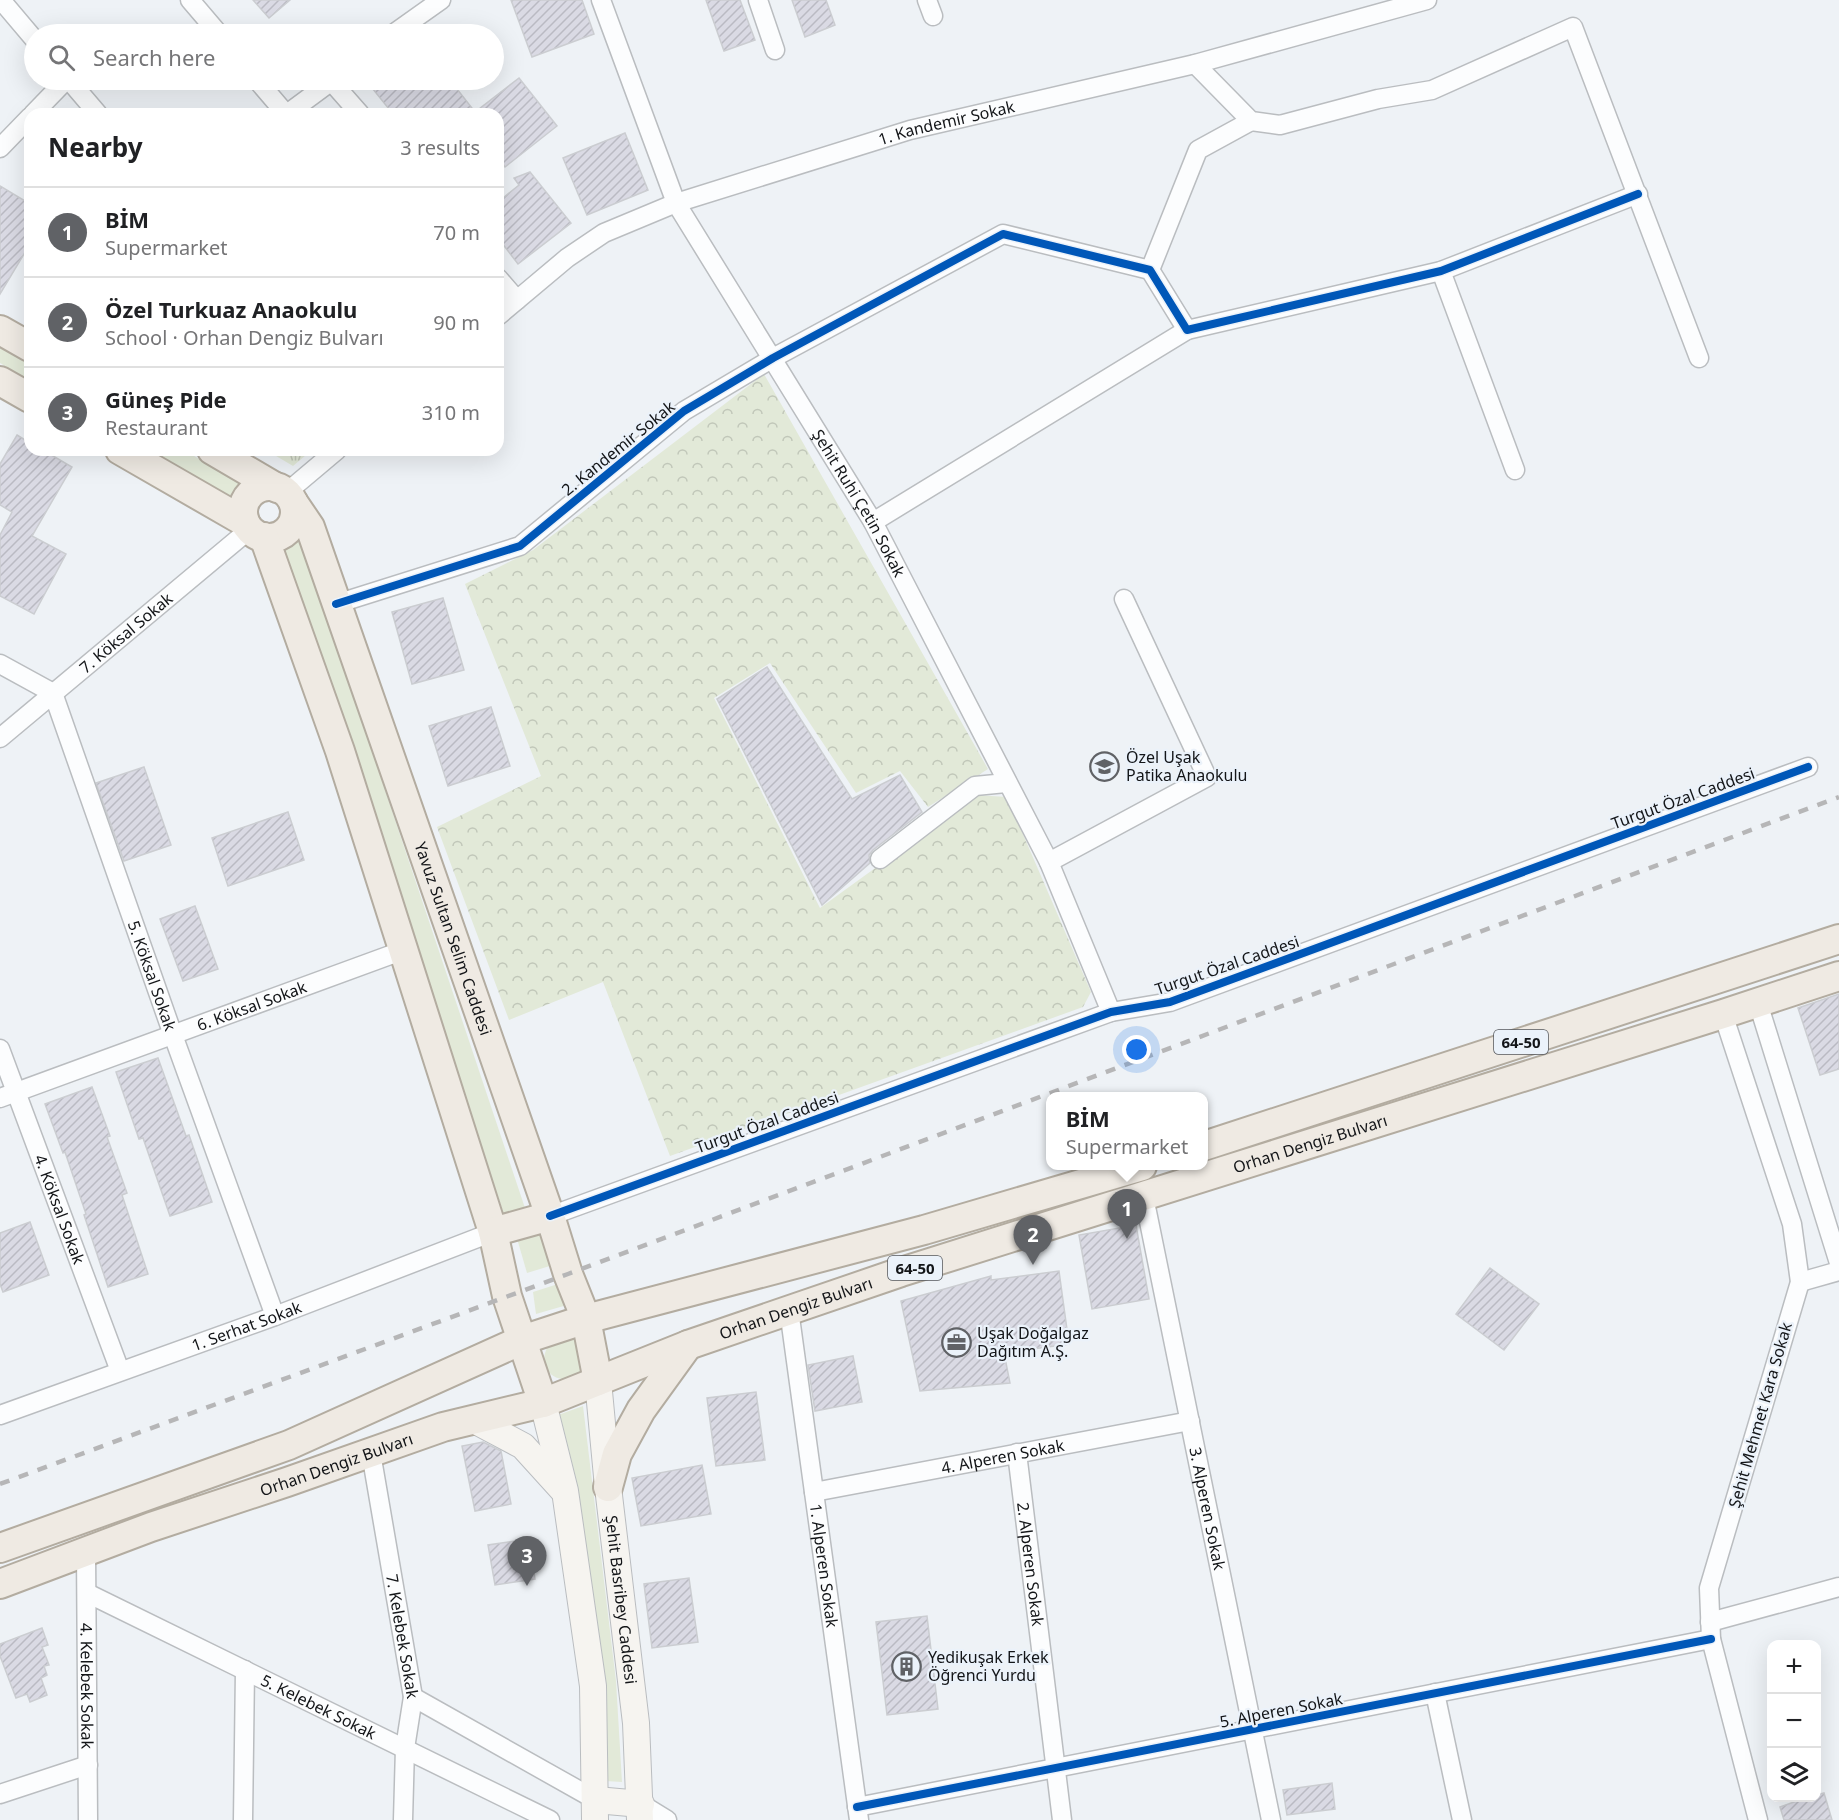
<!DOCTYPE html>
<html lang="en">
<head>
<meta charset="utf-8">
<style>
  body { margin:0; font-family:"Noto Sans",sans-serif; background:#f2f2f2; color:#202124 }
  .controls { position:absolute; right:18px; bottom:18px; display:grid; overflow:hidden; border-radius:12px; box-shadow:0 6px 24px #0002 }
  .controls button { width:54px; height:54px; display:grid; place-items:center; padding:0; border:0; border-bottom:2px solid #e0e0e0; background:#fff; color:#202124; font:30px sans-serif }
  .you { position:absolute; left:1137px; top:1050px; width:21px; height:21px; margin:-15px; border:4px solid #fff; border-radius:50%; background:#1a73e8; box-shadow:0 0 0 9px #1a73e833 }
  .badge { display:grid; place-items:center; width:39px; height:39px; border-radius:50%; background:#606266; color:#fff; font-size:20px; font-weight:700 }
  .pin { position:absolute; translate:-50% -50px; filter:drop-shadow(0 2px 3px #0008) }
  .pin::after { content:''; position:absolute; top:32px; width:21px; height:18px; background:inherit; clip-path:polygon(0 0,100% 0,50% 100%) }
  .popup { position:absolute; left:1046px; top:1092px; width:162px; height:78px; box-sizing:border-box; display:grid; place-content:center; border-radius:12px; background:#fff; filter:drop-shadow(0 2px 4px #0005); font-size:20px; white-space:nowrap; color:#757577 }
  .popup b { font-size:22px; color:#202124 }
  .popup::after { content:''; position:absolute; left:50%; top:100%; margin-left:-12px; border:12px solid transparent; border-top-color:#fff }
  .list { margin:0; padding:0; list-style:none }
  h2 { display:flex; justify-content:space-between; align-items:center; height:78px; margin:0; padding:0 24px; font-size:26px }
  h2 small { font-size:20px; font-weight:400; color:#757577 }
  .list li { display:grid; grid-template-columns:39px 1fr auto; gap:18px; align-items:center; box-sizing:border-box; height:90px; padding:0 24px; border-top:2px solid #e0e0e0 }
  .list b { display:block; font-size:22px; white-space:nowrap }
  .list p { margin:0; font-size:20px; white-space:nowrap; color:#757577 }
  .list em { font-size:20px; font-style:normal; color:#757577 }
  .icon { flex:none; width:33px; height:33px; fill:none; stroke:currentColor; stroke-width:2; stroke-linecap:round; stroke-linejoin:round }
  .map { position:relative; flex:none; width:1839px; height:1820px; overflow:hidden }
  .search { position:absolute; background:#fff; box-shadow:0 6px 24px #0002; left:24px; top:24px; width:480px; height:66px; display:flex; align-items:center; gap:15px; box-sizing:border-box; padding:0 21px; border-radius:33px; color:#757577; font-size:22px }
  .panel { position:absolute; background:#fff; box-shadow:0 6px 24px #0002; left:24px; top:108px; width:480px; height:348px; border-radius:18px }
  .map>svg:first-child { display:block }
</style>
</head>
<body>
<div class="map">
<svg width="1839" height="1820" viewBox="0 0 1839 1820">
  <defs>
    <pattern id="forest-crowns" width="20" height="18" patternUnits="userSpaceOnUse" patternTransform="scale(1.5)"><rect width="20" height="18" fill="#e2e9d8"/><path d="M2 6a3 3 0 1 1 6 0M12 15a3 3 0 1 1 6 0" fill="none" stroke="#c1c7b9"/></pattern>
    <pattern id="park-tufts" width="24" height="20" patternUnits="userSpaceOnUse" patternTransform="scale(1.5)"><rect width="24" height="20" fill="#e2e9d8"/><path d="M3 7l-1-3M5 7V3M7 7l1-3M15 17l-1-3M17 17v-4M19 17l1-3" fill="none" stroke="#c1c7b9"/></pattern>
    <pattern id="building-hatch" width="6" height="6" patternUnits="userSpaceOnUse" patternTransform="scale(1.5)"><rect width="6" height="6" fill="#dadae4"/><path d="M-1 1l2-2M0 6l6-6M5 7l2-2" fill="none" stroke="#babac3"/></pattern>
  </defs>
  <rect width="100%" height="100%" fill="#eef2f6"/>
  <g fill="#e2e9d8">
    <path d="M0,341L30,359V381L0,363Z"/>
    <path d="M145,450H184L238,482L241,490L232,500Z"/>
    <path d="M292,531L300,536L526,1211L505,1218L402,901L281,539L282,535Z"/>
    <path d="M539,1229L553,1265L527,1273L516,1235Z"/>
    <path d="M558,1284L567,1305L536,1314L533,1292Z"/>
    <path d="M571,1338L577,1341L585,1366C568,1395 528,1371 551,1342Z"/>
    <path d="M583,1406L616,1681L622,1782L605,1781L558,1415Z"/>
  </g>
  <path fill="url(#forest-crowns)" d="M764,374L988,769L928,807L900,771L856,793L770,663L714,698L820,908L976,795L1007,797L1091,992L1083,1007L670,1156L603,982L509,1020L437,827L541,776L465,584L533,550Z"/>
  <path fill="url(#park-tufts)" d="M266,450H312L293,466Z"/>
  <g fill="url(#building-hatch)" stroke="#cbcdd1" stroke-width="1.5">
    <path d="M253,0H290L269,18Z"/>
    <path d="M511,0H582L594,34L532,57Z"/>
    <path d="M706,0H740L755,40L724,51Z"/>
    <path d="M792,0H826L835,25L805,37Z"/>
    <path d="M519,78L557,126L505,167L498,158V114H393L372,88L383,80H450L475,112Z"/>
    <path d="M625,133L648,190L587,215L563,158Z"/>
    <path d="M530,172L571,223L518,264L498,238V202L519,185L514,178Z"/>
    <path d="M0,186L30,204V244L0,294Z"/>
    <path d="M17,435L30,443V450H43L72,467L32,536L66,554L34,614L0,596V535L12,512L0,505V464Z"/>
    <path d="M443,598L464,670L412,684L392,612Z"/>
    <path d="M767,667L852,799L900,775L922,812L873,850L869,855L870,863L822,905L717,699Z"/>
    <path d="M491,707L510,766L448,786L429,726Z"/>
    <path d="M144,767L171,845L124,861L96,783Z"/>
    <path d="M288,812L304,860L228,886L212,838Z"/>
    <path d="M195,906L218,969L183,981L160,919Z"/>
    <path d="M1839,994V1069L1820,1075L1798,1008Z"/>
    <path d="M158,1058L186,1136L189,1135L212,1202L170,1216L143,1138L139,1139L116,1072Z"/>
    <path d="M92,1087L110,1136L107,1137L127,1193L122,1195L148,1274L108,1287L84,1215L86,1214L65,1152L63,1153L45,1104Z"/>
    <path d="M30,1222L49,1275L3,1292L0,1284V1233Z"/>
    <path d="M1136,1225L1149,1299L1092,1309L1079,1235Z"/>
    <path d="M1490,1268L1539,1304L1504,1350L1456,1314Z"/>
    <path d="M1059,1271L1069,1344L1004,1353L1010,1383L920,1391L901,1301L991,1276V1280Z"/>
    <path d="M853,1356L862,1402L815,1411L808,1365Z"/>
    <path d="M756,1392L765,1460L716,1466L707,1398Z"/>
    <path d="M483,1442L501,1451L511,1504L475,1511L462,1446Z"/>
    <path d="M702,1465L711,1514L641,1526L632,1478Z"/>
    <path d="M529,1539L535,1579L495,1585L488,1545Z"/>
    <path d="M689,1578L698,1642L652,1648L644,1584Z"/>
    <path d="M927,1616L938,1709L887,1715L876,1622Z"/>
    <path d="M42,1628L48,1645L42,1647L49,1665L44,1666L47,1675L41,1678L47,1695L30,1702L27,1694L16,1698L0,1656V1644Z"/>
    <path d="M1332,1783L1335,1809L1287,1815L1283,1790Z"/>
    <path d="M1824,1793L1832,1820H1784L1780,1807L1808,1797H1816V1795Z"/>
  </g>
  <g fill="none" stroke-linecap="round" stroke-linejoin="round">
    <defs>
      <g id="street">
        <path d="M1,0L34,39"/>
        <path d="M190,0L219,34"/>
        <path id="s1" d="M601,0L676,203L873,522L1049,862L1111,1012"/>
        <path d="M758,0L775,50"/>
        <path d="M927,0L933,16"/>
        <path d="M393,34L441,0"/>
        <path d="M1195,64L1251,121L1280,125L1378,99L1432,90L1573,27L1699,358"/>
        <path d="M69,80L98,114"/>
        <path d="M257,80L286,114"/>
        <path d="M331,81L360,114"/>
        <path d="M33,114L66,80"/>
        <path d="M287,114L333,80"/>
        <path d="M0,148L30,117"/>
        <path d="M1150,270L1198,150L1251,121"/>
        <path d="M1441,271L1515,470"/>
        <path d="M498,278L517,300"/>
        <path id="s2" d="M498,316L567,258L604,233L676,203L910,130L1195,64L1427,0"/>
        <path d="M286,493L337,450"/>
        <path d="M873,522L1187,330"/>
        <path d="M336,604L520,546L684,411L773,358L1003,234L1150,270L1187,330L1441,271L1638,194"/>
        <path id="s3" d="M0,664L53,693L173,1035L275,1316"/>
        <path id="s4" d="M0,738L250,529"/>
        <path d="M880,859L975,786L1006,783"/>
        <path d="M1049,862L1207,777L1124,599"/>
        <path d="M1758,1003L1839,1263"/>
        <path d="M1723,1014L1792,1224L1800,1282L1709,1588L1711,1639L1758,1820"/>
        <path id="s5" d="M0,1049L120,1371"/>
        <path id="s6" d="M0,1098L404,950"/>
        <path id="s7" d="M1144,1197L1271,1820"/>
        <path d="M550,1216L1111,1012L1170,1002L1808,767"/>
        <path d="M1800,1282L1839,1271"/>
        <path id="s8" d="M789,1310L859,1820"/>
        <path id="s9" d="M0,1415L275,1316L493,1232"/>
        <path id="s10" d="M371,1453L413,1697L405,1748L403,1820"/>
        <path id="s11" d="M1017,1453L1062,1820"/>
        <path id="s12" d="M814,1492L1190,1421"/>
        <path id="s13" d="M86,1552L88,1820"/>
        <path id="s14" d="M87,1593L550,1820"/>
        <path d="M1710,1622L1839,1587"/>
        <path d="M1435,1693L1462,1820"/>
        <path d="M413,1697L596,1800"/>
        <path d="M0,1794L88,1765"/>
        <path d="M641,1804L667,1820"/>
        <path d="M857,1807L1711,1639"/>
        <path d="M243,1820L245,1670"/>
      </g>
      <g id="secondary">
        <path id="s15" d="M598,1381L608,1487L636,1723L640,1820"/>
        <path d="M543,1403L565,1491L593,1686L595,1820"/>
        <path d="M474,1420L523,1446L562,1489"/>
        <path d="M596,1800L641,1804"/>
      </g>
      <g id="primary">
        <path d="M0,330L30,347"/>
        <path d="M0,381L30,398"/>
        <path d="M120,450L245,522"/>
        <path d="M212,450L277,488"/>
        <circle cx="269" cy="512" r="26"/>
        <path id="s16" d="M293,502L310,527L550,1216L568,1274L586,1319L598,1381"/>
        <path d="M264,537L340,751L493,1232L507,1296L543,1403"/>
        <path d="M1204,1146L1839,939"/>
        <path d="M493,1232L550,1216"/>
        <path d="M608,1487L617,1454L641,1410L688,1345"/>
        <path d="M0,1548L289,1445L522,1340L586,1319L924,1230L1142,1166"/>
        <path id="s17" d="M0,1584L151,1527L287,1482L443,1427L543,1403L688,1345L901,1272L1723,1014L1839,976"/>
      </g>
    </defs>
    <use href="#street" stroke="#babdc0" stroke-width="21"/>
    <use href="#secondary" stroke="#babdc0" stroke-width="28"/>
    <use href="#primary" stroke="#b3aca0" stroke-width="32"/>
    <use href="#street" stroke="#fcfdfe" stroke-width="18"/>
    <use href="#secondary" stroke="#f6f4f0" stroke-width="26"/>
    <use href="#primary" stroke="#efeae3" stroke-width="28"/>
    <path stroke="#b6b6b7" stroke-width="4.5" stroke-dasharray="10 10" stroke-linecap="butt" d="M0,1484L568,1274L1839,797"/>
    <defs>
      <g id="cycleway">
        <path d="M336,604L520,546L684,411L773,358L1003,234L1150,270L1187,330L1441,271L1638,194"/>
        <path d="M550,1216L1111,1012L1170,1002L1808,767"/>
        <path d="M857,1807L1711,1639"/>
      </g>
    </defs>
    <use href="#cycleway" stroke="#ebf2fa" stroke-width="11"/>
    <use href="#cycleway" stroke="#0057b8" stroke-width="8"/>
  </g>
  <defs>
    <symbol id="school-ring" viewBox="-11 -11 22 22"><circle r="9.5" fill="#ebf2fa" stroke="#606266" stroke-width="1.5"/><path d="M0-5L7-2L0 1L-7-2ZM-4 1L0 2.5L4 1V4Q0 6-4 4Z" fill="#606266"/></symbol>
    <symbol id="office-ring" viewBox="-11 -11 22 22"><circle r="9.5" fill="#ebf2fa" stroke="#606266" stroke-width="1.5"/><path d="M-6-3h4V-5.5h4V-3h4V5H-6ZM-1-4.5V-3h2v-1.5ZM-6 0V1H6V0Z" fill="#606266"/></symbol>
    <symbol id="building-ring" viewBox="-11 -11 22 22"><circle r="9.5" fill="#ebf2fa" stroke="#606266" stroke-width="1.5"/><path d="M-4-6H4V6H1V3H-1V6H-4ZM-2.5-4.3h1.7v1.8h-1.7ZM.8-4.3h1.7v1.8H.8ZM-2.5-1h1.7V.8h-1.7ZM.8-1h1.7V.8H.8Z" fill="#606266"/></symbol>
  </defs>
  <g fill-rule="evenodd">
    <use href="#school-ring" x="1088" y="750" width="33" height="33"/>
    <use href="#office-ring" x="940" y="1326" width="33" height="33"/>
    <use href="#building-ring" x="890" y="1650" width="33" height="33"/>
  </g>
  <g text-anchor="middle" dominant-baseline="central" stroke-width="4.5" stroke-linejoin="round" paint-order="stroke">
    <g fill="#ebf2fa" stroke="#54575c" stroke-width="1.5">
      <rect x="1494" y="1030" width="54" height="24" rx="4.5"/>
      <rect x="888" y="1256" width="54" height="24" rx="4.5"/>
    </g>
    <g font-size="15" font-weight="bold" fill="#131518">
      <text x="1521" y="1042">64-50</text>
      <text x="915" y="1268">64-50</text>
    </g>
    <g font-size="16" fill="#131518" stroke="#ebf2fa">
      <text stroke="none"><textPath href="#s2" startOffset="495">1. Kandemir Sokak</textPath></text>
      <text transform="translate(618 448) rotate(-39)">2. Kandemir Sokak</text>
      <text stroke="none"><textPath href="#s1" startOffset="568">Şehit Ruhi Çetin Sokak</textPath></text>
      <text stroke="none"><textPath href="#s4" startOffset="164">7. Köksal Sokak</textPath></text>
      <text transform="translate(1683 798) rotate(-20)">Turgut Özal Caddesi</text>
      <text stroke="none"><textPath href="#s16" startOffset="466">Yavuz Sultan Selim Caddesi</textPath></text>
      <text transform="translate(1227 965) rotate(-19)">Turgut Özal Caddesi</text>
      <text stroke="none"><textPath href="#s3" startOffset="360">5. Köksal Sokak</textPath></text>
      <text stroke="none"><textPath href="#s6" startOffset="268">6. Köksal Sokak</textPath></text>
      <text transform="translate(767 1122) rotate(-20)">Turgut Özal Caddesi</text>
      <text stroke="none"><textPath href="#s17" startOffset="1383">Orhan Dengiz Bulvarı</textPath></text>
      <text stroke="none"><textPath href="#s5" startOffset="171">4. Köksal Sokak</textPath></text>
      <text stroke="none"><textPath href="#s17" startOffset="843">Orhan Dengiz Bulvarı</textPath></text>
      <text stroke="none"><textPath href="#s9" startOffset="262">1. Serhat Sokak</textPath></text>
      <text transform="translate(1760 1415) rotate(-74)">Şehit Mehmet Kara Sokak</text>
      <text stroke="none"><textPath href="#s12" startOffset="192">4. Alperen Sokak</textPath></text>
      <text stroke="none"><textPath href="#s17" startOffset="357">Orhan Dengiz Bulvarı</textPath></text>
      <text stroke="none"><textPath href="#s7" startOffset="318">3. Alperen Sokak</textPath></text>
      <text stroke="none"><textPath href="#s8" startOffset="258">1. Alperen Sokak</textPath></text>
      <text stroke="none"><textPath href="#s11" startOffset="112">2. Alperen Sokak</textPath></text>
      <text stroke="none"><textPath href="#s15" startOffset="220">Şehit Basribey Caddesi</textPath></text>
      <text stroke="none"><textPath href="#s10" startOffset="186">7. Kelebek Sokak</textPath></text>
      <text stroke="none"><textPath href="#s13" startOffset="134">4. Kelebek Sokak</textPath></text>
      <text stroke="none"><textPath href="#s14" startOffset="258">5. Kelebek Sokak</textPath></text>
      <text transform="translate(1281 1710) rotate(-11)">5. Alperen Sokak</text>
    </g>
    <g font-size="16" fill="#131518" stroke="#ebf2fa" text-anchor="start">
      <text x="1126" y="757">Özel Uşak<tspan x="1126" dy="18">Patika Anaokulu</tspan></text>
      <text x="977" y="1333">Uşak Doğalgaz<tspan x="977" dy="18">Dağıtım A.Ş.</tspan></text>
      <text x="928" y="1657">Yedikuşak Erkek<tspan x="928" dy="18">Öğrenci Yurdu</tspan></text>
    </g>
  </g>
</svg>
<div class="controls">
<button>+</button>
<button>−</button>
<button><svg class="icon" aria-label="layers" viewBox="0 0 24 24"><path d="M12 4l9 5-9 5-9-5zM3 14l9 5 9-5"/></svg></button>
</div>
<div class="you"></div>
<div class="pin badge" style="left:1127px;top:1239px">1</div>
<div class="popup"><b>BİM</b>Supermarket</div>
<div class="pin badge" style="left:1033px;top:1265px">2</div>
<div class="pin badge" style="left:527px;top:1586px">3</div>
<div class="search"><svg class="icon" aria-label="search" viewBox="0 0 24 24"><circle cx="10" cy="10" r="6"/><path d="M15 15l6 6"/></svg>Search here</div>
<section class="panel">
<h2>Nearby<small>3 results</small></h2>
<ul class="list">
<li><span class="badge">1</span><div><b>BİM</b><p>Supermarket</p></div><em>70 m</em></li>
<li><span class="badge">2</span><div><b>Özel Turkuaz Anaokulu</b><p>School · Orhan Dengiz Bulvarı</p></div><em>90 m</em></li>
<li><span class="badge">3</span><div><b>Güneş Pide</b><p>Restaurant</p></div><em>310 m</em></li>
</ul>
</section>
</div>
</body>
</html>
